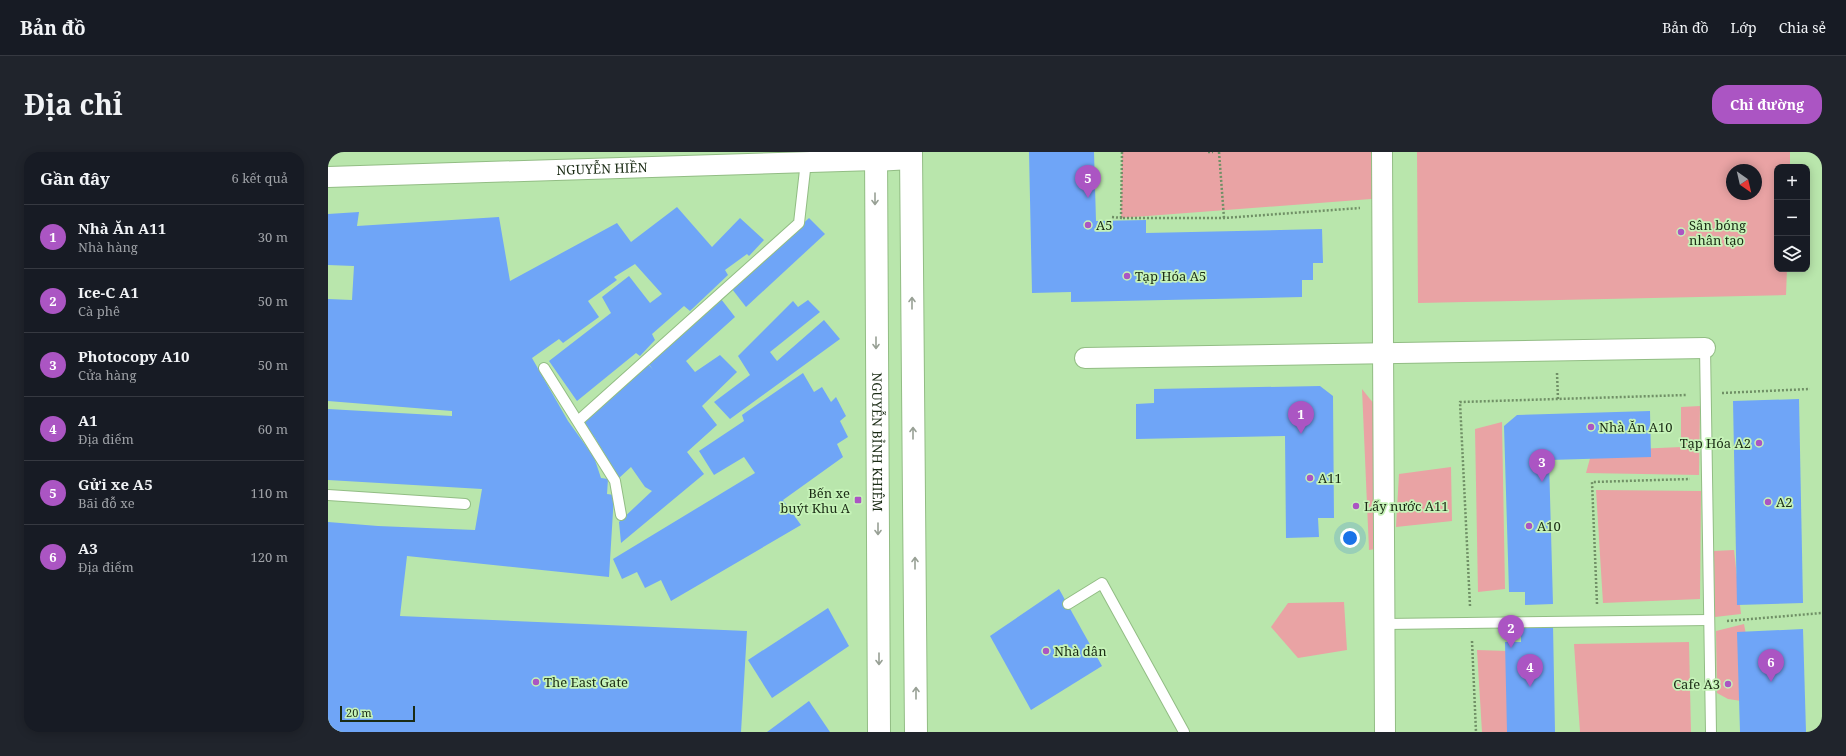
<!DOCTYPE html>
<html lang="vi">
<head>
<meta charset="utf-8">
<style>
  body { margin:0; font-family:"Noto Serif",serif; background:#20242c; color:#f1f3f6 }
  .controls { position:absolute; right:12px; top:12px; display:grid; overflow:hidden; border-radius:8px; box-shadow:0 2px 10px #0003 }
  .controls button { width:36px; height:36px; display:grid; place-items:center; padding:0; border:0; border-bottom:1px solid #363941; background:#171b24; color:#f1f3f6; font:20px sans-serif }
  .compass { position:absolute; left:1398px; top:12px; width:36px; height:36px; border-radius:50%; background:#171b24; box-shadow:0 2px 10px #0003; rotate:146deg }
  .scale { position:absolute; left:12px; bottom:10px; width:75px; box-sizing:border-box; padding-left:4px; border:2px solid #1a2b14; border-top:0; font-size:11px; line-height:14px; white-space:nowrap; color:#1a2b14; -webkit-text-stroke:3px #c6f3b8; paint-order:stroke }
  .you { position:absolute; left:1022px; top:386px; width:14px; height:14px; margin:-10px; border:3px solid #fff; border-radius:50%; background:#1a73e8; box-shadow:0 0 0 6px #1a73e833 }
  .badge { display:grid; place-items:center; width:26px; height:26px; border-radius:50%; background:#ab55c3; color:#fff; font-size:13px; font-weight:700 }
  .pin { position:absolute; translate:-50% -33px; filter:drop-shadow(0 1px 2px #0008) }
  .pin::after { content:''; position:absolute; top:21px; width:14px; height:12px; background:inherit; clip-path:polygon(0 0,100% 0,50% 100%) }
  .list { margin:0; padding:0; list-style:none }
  h2 { display:flex; justify-content:space-between; align-items:center; height:52px; margin:0; padding:0 16px; font-size:17px }
  h2 small { font-size:13px; font-weight:400; color:#9ea1a6 }
  .list li { display:grid; grid-template-columns:26px 1fr auto; gap:12px; align-items:center; box-sizing:border-box; height:64px; padding:0 16px; border-top:1px solid #363941 }
  .list b { display:block; font-size:15px; white-space:nowrap }
  .list p { margin:0; font-size:13px; white-space:nowrap; color:#9ea1a6 }
  .list em { font-size:13px; font-style:normal; color:#9ea1a6 }
  .icon { flex:none; width:22px; height:22px; fill:none; stroke:currentColor; stroke-width:2; stroke-linecap:round; stroke-linejoin:round }
  .map { position:relative; flex:none; width:1494px; height:580px; overflow:hidden; border-radius:16px }
  header { display:flex; align-items:center; gap:24px; box-sizing:border-box; height:56px; padding:0 20px; background:#171b24; border-bottom:1px solid #363941 }
  header strong { font-size:19px }
  nav { display:flex; gap:22px; margin-inline-start:auto; font-size:14px }
  .intro { display:flex; align-items:center; justify-content:space-between; box-sizing:border-box; height:96px; padding:0 24px }
  h1 { margin:0; font-size:28px }
  .button { padding:10px 18px; border-radius:16px; background:#ab55c3; color:#fff; font-size:14px; font-weight:700 }
  main { display:flex; gap:24px; padding:0 24px }
  aside { flex:1; background:#171b24; border-radius:16px; box-shadow:0 2px 10px #0003 }
  .map>svg:first-child { display:block }
</style>
</head>
<body>
<header>
<strong>Bản đồ</strong>
<nav><a>Bản đồ</a><a>Lớp</a><a>Chia sẻ</a></nav>
</header>
<div class="intro"><h1>Địa chỉ</h1><a class="button">Chỉ đường</a></div>
<main>
<aside>
<h2>Gần đây<small>6 kết quả</small></h2>
<ul class="list">
<li><span class="badge">1</span><div><b>Nhà Ăn A11</b><p>Nhà hàng</p></div><em>30 m</em></li>
<li><span class="badge">2</span><div><b>Ice-C A1</b><p>Cà phê</p></div><em>50 m</em></li>
<li><span class="badge">3</span><div><b>Photocopy A10</b><p>Cửa hàng</p></div><em>50 m</em></li>
<li><span class="badge">4</span><div><b>A1</b><p>Địa điểm</p></div><em>60 m</em></li>
<li><span class="badge">5</span><div><b>Gửi xe A5</b><p>Bãi đỗ xe</p></div><em>110 m</em></li>
<li><span class="badge">6</span><div><b>A3</b><p>Địa điểm</p></div><em>120 m</em></li>
</ul>
</aside>
<div class="map">
<svg width="1494" height="580" viewBox="0 0 1494 580">
  <rect width="100%" height="100%" fill="#b9e6ac"/>
  <g fill="#e9a3a4" fill-rule="evenodd">
    <path d="M794,0H1056V46L793,66Z"/>
    <path d="M1089,0H1462V15H1449V117H1459L1458,143L1090,151ZM1404,18H1428V42H1404Z"/>
    <path d="M1034,237L1050,257L1053,396L1041,398Z"/>
    <path d="M1372,254L1371,323L1258,321L1264,299L1353,295V255Z"/>
    <path d="M1174,270L1177,437L1150,440L1147,277Z"/>
    <path d="M1123,315L1124,369L1068,375L1071,322Z"/>
    <path d="M1268,338L1373,339L1372,447L1275,451Z"/>
    <path d="M1406,398L1413,462L1387,465L1386,399Z"/>
    <path d="M1016,450L1019,498L970,506L943,475L960,451Z"/>
    <path d="M1416,472L1419,488L1420,550L1400,547L1389,541L1388,479Z"/>
    <path d="M1361,490L1363,580H1252L1246,492Z"/>
    <path d="M1149,498L1180,499L1183,580H1154Z"/>
  </g>
  <g fill="#6fa5f7">
    <path d="M701,0H766L768,69L818,68V81L994,77L995,111H985V128H974V145L743,150V140L704,141Z"/>
    <path d="M349,55L384,95L412,66L436,88L421,104L419,102L397,118L400,123L362,159L356,154L324,182L327,188L312,204L308,201L249,249L221,209L283,161L274,145L301,124L322,151L334,142L307,112L286,125L289,128L260,149L271,165L235,191L231,187L204,206L240,269L266,305L273,326L280,327L279,342L286,343L281,425L79,404L72,464L419,479L413,580H0V370L50,374L147,378L154,337L0,328V257L124,264V259L0,249V147L24,148L26,114L0,113V62L31,60L29,74L171,65L182,129L289,71L303,90Z"/>
    <path d="M481,66L497,82L418,155L404,137Z"/>
    <path d="M393,147L407,165L358,209L367,220L392,203L409,220L374,254L389,273L359,300L376,322L293,391L291,370L324,339L317,335L303,315L291,326L267,286L253,268L318,209L325,218L319,209Z"/>
    <path d="M480,148L492,160L442,200L449,209L496,168L512,187L402,267L386,250L422,223L410,204L465,149L470,155Z"/>
    <path d="M475,221L486,240L494,235L503,250L508,245L518,264L512,269L520,285L509,292L515,305L455,348L473,373L343,449L333,428L317,436L309,420L294,427L285,407L427,321L416,305L386,323L371,299L416,269L414,263Z"/>
    <path d="M992,234L1005,244L1006,366H990L991,385L958,386L957,284L808,287V252L826,251V237Z"/>
    <path d="M1471,247L1475,451L1409,453L1405,249Z"/>
    <path d="M1322,259L1323,305L1221,308L1225,452L1197,453V440H1181L1176,274L1189,263Z"/>
    <path d="M731,437L774,514L703,558L662,484Z"/>
    <path d="M500,456L521,494L444,546L420,508Z"/>
    <path d="M1225,473L1227,580H1179L1177,490H1193V474Z"/>
    <path d="M1475,477L1478,580H1412L1409,480Z"/>
    <path d="M481,549L502,580H439Z"/>
  </g>
  <g fill="none" stroke-linecap="round" stroke-linejoin="round">
    <defs>
      <g id="service">
        <path d="M1377,196L1383,580"/>
        <path d="M216,216L287,329L293,363"/>
        <path d="M250,269L471,71L478,9"/>
        <path d="M0,343L137,352"/>
        <path d="M740,452L774,431L856,580"/>
        <path d="M1057,472L1381,468"/>
      </g>
      <g id="minor">
        <path d="M1054,0L1057,580"/>
        <path id="s1" d="M0,25L547,8"/>
        <path d="M757,206L1377,196"/>
      </g>
      <g id="tertiary">
        <path id="s2" d="M548,0L551,580"/>
        <path d="M583,0L588,580"/>
        <path d="M547,8L583,6"/>
      </g>
    </defs>
    <use href="#service" stroke="#92bd84" stroke-width="12"/>
    <use href="#minor" stroke="#92bd84" stroke-width="22"/>
    <use href="#tertiary" stroke="#92bd84" stroke-width="24"/>
    <g stroke="#709066" stroke-width="2.5" stroke-dasharray="2 2" stroke-linecap="butt">
      <path d="M794,0L793,66H896L1032,56"/>
      <path d="M880,0H885"/>
      <path d="M891,0L896,66"/>
      <path d="M784,65L794,66"/>
      <path d="M1229,221L1230,247"/>
      <path d="M1394,241L1482,237"/>
      <path d="M1269,452L1264,330L1362,327"/>
      <path d="M1142,454L1132,250L1359,243"/>
      <path d="M1399,469L1494,461"/>
      <path d="M1144,489L1148,580"/>
    </g>
    <use href="#service" stroke="#fff" stroke-width="10"/>
    <use href="#minor" stroke="#fff" stroke-width="20"/>
    <use href="#tertiary" stroke="#fff" stroke-width="22"/>
  </g>
  <defs><path id="oneway-shaft" d="M-6 0H5M1.5-3L5.5 0L1.5 3" fill="none" stroke-width="1.6" stroke-linecap="round" stroke-linejoin="round"/></defs>
  <g stroke="#98a095">
    <use href="#oneway-shaft" transform="translate(547 47) rotate(90)"/>
    <use href="#oneway-shaft" transform="translate(584 151) rotate(-90)"/>
    <use href="#oneway-shaft" transform="translate(548 191) rotate(90)"/>
    <use href="#oneway-shaft" transform="translate(585 281) rotate(-90)"/>
    <use href="#oneway-shaft" transform="translate(550 377) rotate(90)"/>
    <use href="#oneway-shaft" transform="translate(587 411) rotate(-90)"/>
    <use href="#oneway-shaft" transform="translate(551 507) rotate(90)"/>
    <use href="#oneway-shaft" transform="translate(588 541) rotate(-90)"/>
  </g>
  <g fill="#ab55c3" stroke="#c6f3b8" stroke-width="1.5">
    <circle cx="760" cy="73" r="4"/>
    <circle cx="1353" cy="80" r="4"/>
    <circle cx="799" cy="124" r="4"/>
    <circle cx="1263" cy="275" r="4"/>
    <circle cx="1431" cy="291" r="4"/>
    <circle cx="982" cy="326" r="4"/>
    <rect x="526" y="344" width="8" height="8" rx="2"/>
    <circle cx="1440" cy="350" r="4"/>
    <circle cx="1028" cy="354" r="4"/>
    <circle cx="1201" cy="374" r="4"/>
    <circle cx="718" cy="499" r="4"/>
    <circle cx="208" cy="530" r="4"/>
    <circle cx="1400" cy="532" r="4"/>
  </g>
  <g text-anchor="middle" dominant-baseline="central" stroke-width="3.5" stroke-linejoin="round" paint-order="stroke">
    <g font-size="13" fill="#1a2b14" stroke="#c6f3b8">
      <text stroke="none"><textPath href="#s1" startOffset="274">NGUYỄN HIỀN</textPath></text>
      <text stroke="none"><textPath href="#s2" startOffset="290">NGUYỄN BỈNH KHIÊM</textPath></text>
    </g>
    <g font-size="13" fill="#1a2b14" stroke="#c6f3b8" text-anchor="start">
      <text x="768" y="73">A5</text>
      <text x="1361" y="73">Sân bóng<tspan x="1361" dy="15">nhân tạo</tspan></text>
      <text x="807" y="124">Tạp Hóa A5</text>
      <text x="1271" y="275">Nhà Ăn A10</text>
      <text x="1423" y="291" text-anchor="end">Tạp Hóa A2</text>
      <text x="990" y="326">A11</text>
      <text x="522" y="341" text-anchor="end">Bến xe<tspan x="522" dy="15">buýt Khu A</tspan></text>
      <text x="1448" y="350">A2</text>
      <text x="1036" y="354">Lấy nước A11</text>
      <text x="1209" y="374">A10</text>
      <text x="726" y="499">Nhà dân</text>
      <text x="216" y="530">The East Gate</text>
      <text x="1392" y="532" text-anchor="end">Cafe A3</text>
    </g>
  </g>
</svg>
<div class="controls">
<button>+</button>
<button>−</button>
<button><svg class="icon" aria-label="layers" viewBox="0 0 24 24"><path d="M12 4l9 5-9 5-9-5zM3 14l9 5 9-5"/></svg></button>
</div>
<svg class="compass" viewBox="-18 -18 36 36"><path d="M0-13l5 13h-10z" fill="#e53935"/><path d="M0 13l5-13h-10z" fill="#9ea1a6"/></svg>
<div class="scale">20 m</div>
<div class="you"></div>
<div class="pin badge" style="left:973px;top:282px">1</div>
<div class="pin badge" style="left:1183px;top:496px">2</div>
<div class="pin badge" style="left:1214px;top:330px">3</div>
<div class="pin badge" style="left:1202px;top:535px">4</div>
<div class="pin badge" style="left:760px;top:46px">5</div>
<div class="pin badge" style="left:1443px;top:530px">6</div>
</div>
</main>
</body>
</html>
